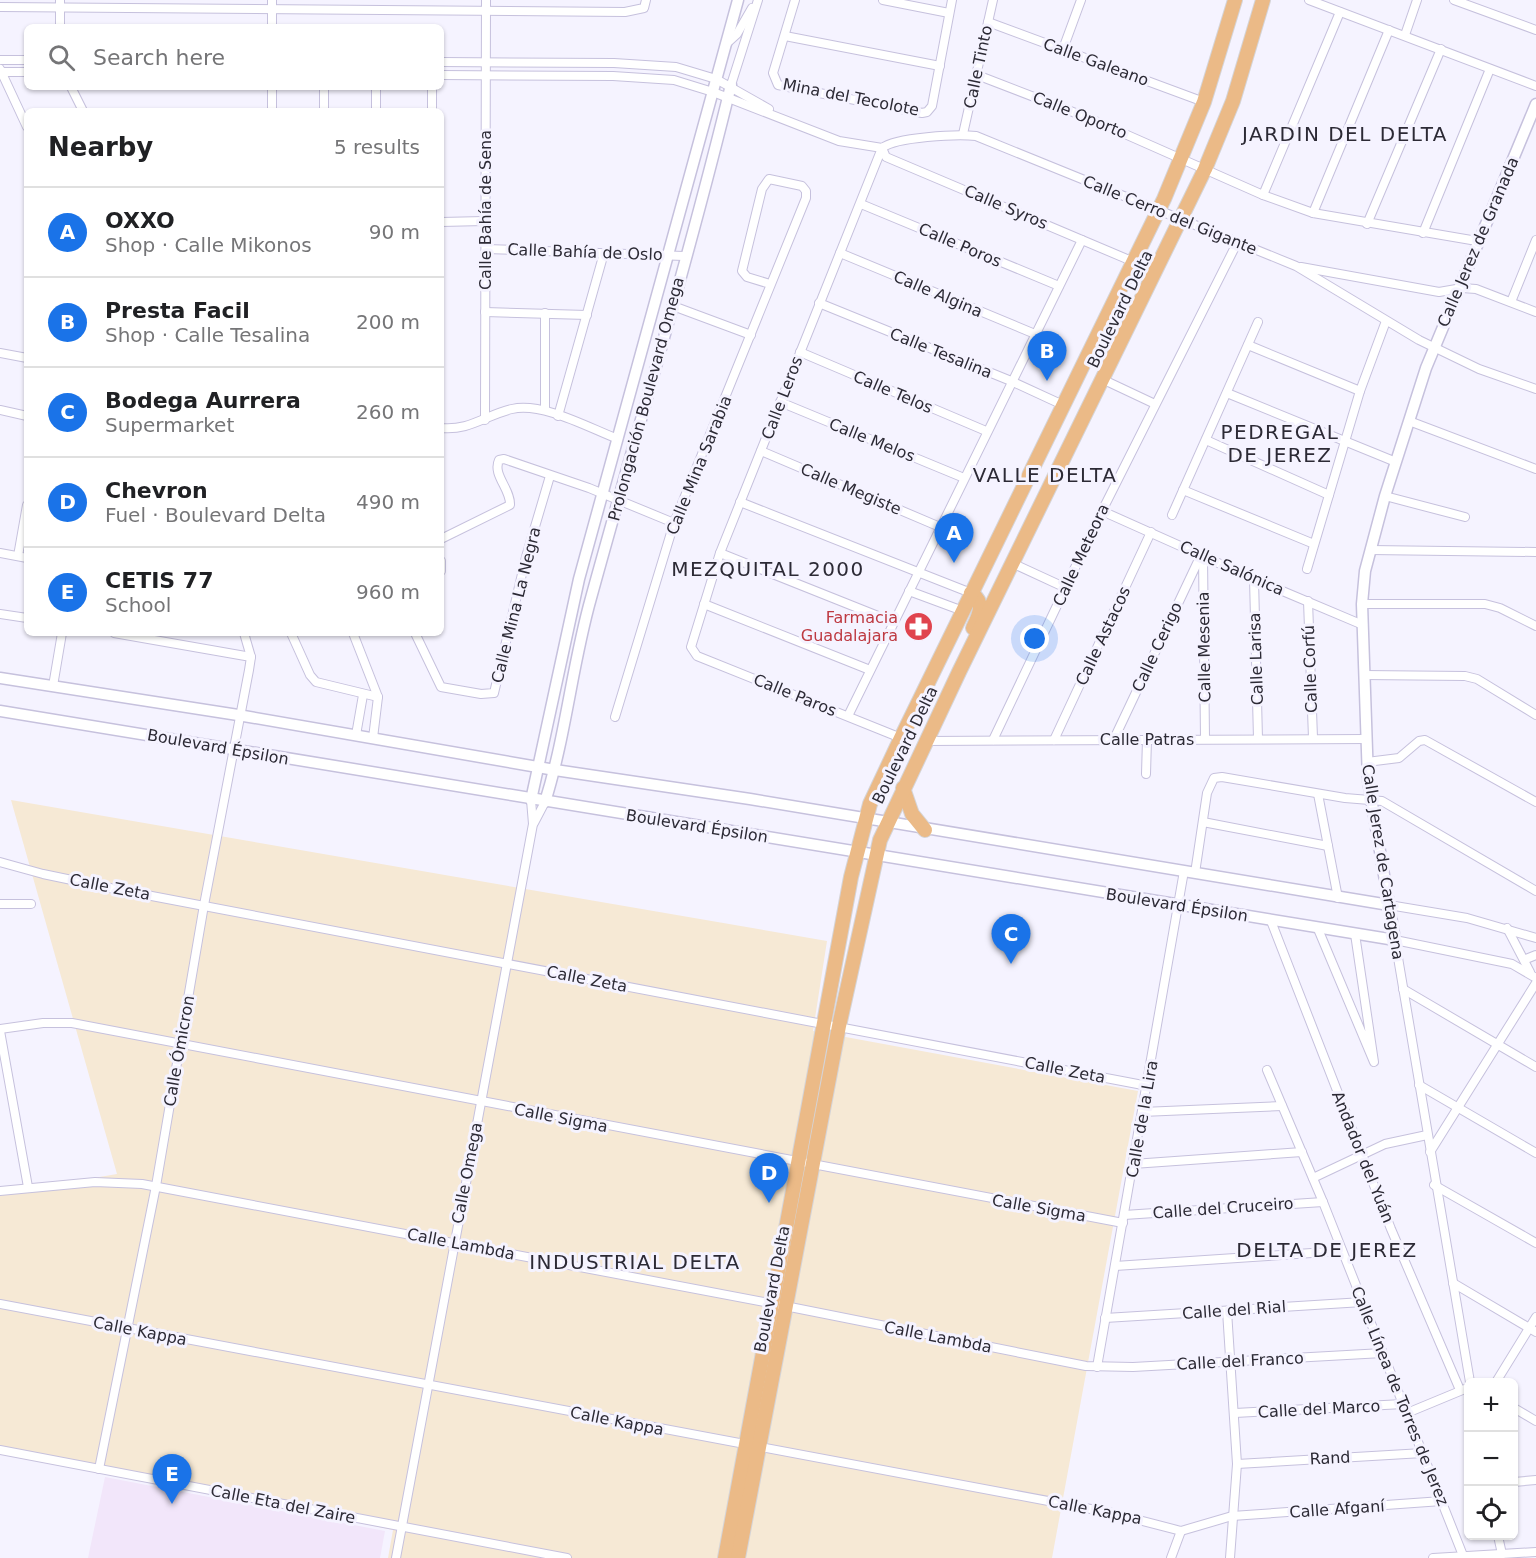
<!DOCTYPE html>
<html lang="en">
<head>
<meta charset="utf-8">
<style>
  body { margin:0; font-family:"DejaVu Sans",sans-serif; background:#f6f6f6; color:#202124 }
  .controls { position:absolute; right:18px; bottom:18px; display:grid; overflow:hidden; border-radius:9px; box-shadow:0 2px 4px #0004 }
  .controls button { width:54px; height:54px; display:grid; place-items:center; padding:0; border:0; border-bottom:2px solid #e0e0e0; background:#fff; color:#202124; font:30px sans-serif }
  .you { position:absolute; left:1035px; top:639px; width:21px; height:21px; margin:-15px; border:4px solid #fff; border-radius:50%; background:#1a73e8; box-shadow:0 0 0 9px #1a73e833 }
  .badge { display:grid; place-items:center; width:39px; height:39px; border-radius:50%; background:#1a73e8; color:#fff; font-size:20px; font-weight:700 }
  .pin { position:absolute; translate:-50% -50px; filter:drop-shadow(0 2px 3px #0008) }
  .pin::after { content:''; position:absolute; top:32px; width:21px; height:18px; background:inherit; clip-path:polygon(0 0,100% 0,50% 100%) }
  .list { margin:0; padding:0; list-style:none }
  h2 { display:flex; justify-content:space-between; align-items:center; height:78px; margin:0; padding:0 24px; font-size:26px }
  h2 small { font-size:20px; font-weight:400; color:#757577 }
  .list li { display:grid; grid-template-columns:39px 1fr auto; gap:18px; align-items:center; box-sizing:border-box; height:90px; padding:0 24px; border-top:2px solid #e0e0e0 }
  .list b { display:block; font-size:22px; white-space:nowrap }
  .list p { margin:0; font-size:20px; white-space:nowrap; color:#757577 }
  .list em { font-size:20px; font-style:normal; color:#757577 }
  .icon { flex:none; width:33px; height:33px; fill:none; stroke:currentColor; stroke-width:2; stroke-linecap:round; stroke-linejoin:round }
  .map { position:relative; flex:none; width:1536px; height:1558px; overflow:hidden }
  .search { position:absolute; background:#fff; box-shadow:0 2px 4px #0004; left:24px; top:24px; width:420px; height:66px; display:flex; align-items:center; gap:15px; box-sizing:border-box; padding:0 21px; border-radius:9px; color:#757577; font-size:22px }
  .panel { position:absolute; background:#fff; box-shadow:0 2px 4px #0004; left:24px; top:108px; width:420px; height:528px; border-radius:9px }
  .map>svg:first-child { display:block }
</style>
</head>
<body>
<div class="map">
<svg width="1536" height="1558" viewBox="0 0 1536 1558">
  <rect width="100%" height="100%" fill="#f5f3ff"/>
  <path fill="#f6e9d5" d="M11,800L827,941L813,1031L1138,1091L1052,1558H388L393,1530L0,1448V1194L117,1174Z"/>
  <path fill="#f2e6fa" d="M105,1477L385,1531L380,1558H88Z"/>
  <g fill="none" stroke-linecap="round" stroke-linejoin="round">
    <defs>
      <g id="minor">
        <path d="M60,0V27"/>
        <path d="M272,0V27"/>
        <path d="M795,0L773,73L778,85L922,113L927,112L932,106L952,0"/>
        <path d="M883,0L949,13"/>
        <path d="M1309,0L1536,86"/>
        <path d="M1454,0L1536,30"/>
        <path d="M0,7L625,12L644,8L646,0"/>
        <path d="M988,22L1204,102"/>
        <path d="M1405,35L1417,0"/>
        <path d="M785,36L940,66"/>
        <path d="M726,44L737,34L752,8"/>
        <path d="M1063,49L1081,0"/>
        <path d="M0,60H27"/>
        <path d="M441,62L614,63L676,67L716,79L769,109"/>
        <path d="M0,69L27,127"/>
        <path d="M1,72H27"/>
        <path d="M441,75L613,76L674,80L713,92L839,141L882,148C896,137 957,134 976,136L1296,266L1419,340L1479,369L1536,389"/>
        <path d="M977,75L1091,119L1263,195L1313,213L1477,241"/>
        <path d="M731,85L758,0"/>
        <path d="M71,87L83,111"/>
        <path d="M324,87V111"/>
        <path d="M376,87V111"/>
        <path d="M432,87V111"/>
        <path d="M272,111V87"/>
        <path d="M963,134L993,0"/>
        <path d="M882,148L720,553L691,647L697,656L901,738"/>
        <path d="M882,148L886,157L1134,262"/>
        <path d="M1263,195L1340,12"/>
        <path d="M861,204L1059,286"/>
        <path d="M1313,213L1389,30"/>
        <path d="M441,222L484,221"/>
        <path d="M1367,224L1441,49"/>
        <path d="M1423,233L1490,69"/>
        <path d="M486,249L684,256"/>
        <path d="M840,253L1035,334"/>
        <path d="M1301,267L1439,292L1462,288L1476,289L1536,312"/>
        <path d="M1511,302L1536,240"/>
        <path d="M819,303L1011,381L1063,405"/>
        <path d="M673,306L751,335"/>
        <path d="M485,312L587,315"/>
        <path d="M545,313V410"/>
        <path d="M1248,345L1360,391"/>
        <path d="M800,352L986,431"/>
        <path d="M0,353L27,358"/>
        <path d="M1104,380L1155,404"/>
        <path d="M1227,393L1396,462"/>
        <path d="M780,402L964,478"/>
        <path d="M0,410L27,416"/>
        <path d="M558,416L604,253"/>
        <path d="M485,420L486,0"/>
        <path d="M1409,421L1536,469"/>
        <path d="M441,428C469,431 486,415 512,409C543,402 589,428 618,439"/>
        <path d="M1206,440L1329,495"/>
        <path d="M761,451L940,527"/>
        <path d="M1183,490L1314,544"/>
        <path d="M1385,496L1465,517"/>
        <path d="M740,502L971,593"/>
        <path d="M1102,511L1254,579L1363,625"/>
        <path d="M1172,515L1258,322"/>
        <path d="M441,539L510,505C511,489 492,475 499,460L504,459L589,488L674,523"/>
        <path d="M1370,550L1536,552"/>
        <path d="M0,553L27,558"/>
        <path d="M720,553L893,622"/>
        <path d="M18,556L27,505"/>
        <path d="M1203,556L1205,739"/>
        <path d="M441,561V571"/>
        <path d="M1014,564L1066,588"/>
        <path d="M1307,569L1360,391L1386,321"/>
        <path d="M1254,579L1258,739"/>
        <path d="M909,591L963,611"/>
        <path d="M1308,601L1313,738"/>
        <path d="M704,604L870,670"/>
        <path d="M1362,604H1485L1500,608L1536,626"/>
        <path d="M0,614L27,618"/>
        <path d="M114,633L251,657"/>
        <path d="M291,633L310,675L316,682L378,697"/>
        <path d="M353,633L378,697L373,738"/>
        <path d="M415,633L441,687L481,694L494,693L526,557L550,476"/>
        <path d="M1364,675L1465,676L1477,679L1536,715"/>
        <path d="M53,686L62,633"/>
        <path d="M848,716L1082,240"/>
        <path d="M615,717L674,523L806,198V191L802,186L769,179L762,189L742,271L747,277L770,284"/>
        <path d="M356,735L363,695"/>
        <path d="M1114,739L1201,555"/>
        <path d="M993,740L1102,511L1237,243"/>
        <path d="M1054,740L1151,532"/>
        <path d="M926,741L1367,739"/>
        <path d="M1367,762L1399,758L1419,741L1425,740L1536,802"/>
        <path d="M1146,774L1147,739"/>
        <path d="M1318,794L1338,898"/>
        <path d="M1203,822L1328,846"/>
        <path d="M534,823L545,802"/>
        <path d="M0,862L43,874L115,889L1148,1086"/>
        <path d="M1195,873L1207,793L1214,778L1222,777L1345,798L1382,801L1536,891"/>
        <path d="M0,904H31"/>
        <path d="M1389,905L1467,918L1536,938"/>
        <path d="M1271,921L1391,1229L1460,1390"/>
        <path d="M1507,928L1530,972"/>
        <path d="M1318,929L1374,1062L1355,934"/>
        <path d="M1526,959L1536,955"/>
        <path d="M1403,989L1536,1067"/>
        <path d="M0,1029L43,1023H72L1123,1223"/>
        <path d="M0,1031L28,1187"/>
        <path d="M1267,1070L1323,1202L1464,1558"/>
        <path d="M1419,1085L1536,1153"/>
        <path d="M1142,1112L1282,1106"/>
        <path d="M1430,1152L1536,983"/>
        <path d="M1133,1164L1302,1152"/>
        <path d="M1313,1178L1385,1144L1427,1135"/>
        <path d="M1434,1185L1536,1243"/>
        <path d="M0,1191L95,1182L142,1184L785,1306L1086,1366L1133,1367L1383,1353"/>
        <path d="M1124,1215L1323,1202"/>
        <path d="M1115,1266L1342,1251"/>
        <path d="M1453,1283L1536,1332"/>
        <path d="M0,1304L1112,1513L1181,1531L1232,1516L1442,1501"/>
        <path d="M1227,1311L1237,1464L1230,1558"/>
        <path d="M1105,1318L1363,1302"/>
        <path d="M1097,1367L1184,871"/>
        <path d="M1470,1382L1395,940L1512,964L1536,978"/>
        <path d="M1496,1382L1536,1317"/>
        <path d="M1514,1408L1536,1421"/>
        <path d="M1235,1413L1403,1404"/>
        <path d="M1407,1413L1465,1389"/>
        <path d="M0,1450L567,1558"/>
        <path d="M1237,1464L1423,1453"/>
        <path d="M99,1469L156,1186L204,905L249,670L251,657L244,633"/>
        <path d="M1514,1482L1536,1480"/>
        <path d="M1498,1536L1502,1554"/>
        <path d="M396,1558L533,824L531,800"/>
        <path d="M1171,1558L1181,1531"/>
        <path d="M1433,1558L1536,1552"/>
      </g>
      <g id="tertiary">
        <path d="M0,678L238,715L555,770L750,799L1389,905"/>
        <path d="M0,711L1395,940L1368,780L1362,604L1365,571L1385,496L1426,368L1536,104"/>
        <path d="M531,800L579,579L738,0"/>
        <path d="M545,802C566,735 572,665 591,598C638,427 689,257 731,85"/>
      </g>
      <g id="primary">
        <path d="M971,593C986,603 979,615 973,628"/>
        <path d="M903,788L912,814L925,830"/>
        <path d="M725,1558L851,877L870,804L901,738L1164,199L1204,102L1235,0"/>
        <path d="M738,1558L839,1026L880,840L959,672L1205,169L1233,101L1263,0"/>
      </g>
    </defs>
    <use href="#minor" stroke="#c6c1dd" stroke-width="10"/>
    <use href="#tertiary" stroke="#c6c1dd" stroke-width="13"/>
    <use href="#primary" stroke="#d5d4d7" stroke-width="16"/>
    <use href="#minor" stroke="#fff" stroke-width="8"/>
    <use href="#tertiary" stroke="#fff" stroke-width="10"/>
    <use href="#primary" stroke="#ebba87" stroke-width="14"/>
  </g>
  <defs>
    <symbol id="pharmacy-disc" viewBox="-11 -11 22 22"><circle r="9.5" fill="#e0444e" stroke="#f5f3ff"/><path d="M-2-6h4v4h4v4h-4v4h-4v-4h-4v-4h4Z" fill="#fff"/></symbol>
  </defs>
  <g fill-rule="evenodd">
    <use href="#pharmacy-disc" x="902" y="610" width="33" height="33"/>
  </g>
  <g text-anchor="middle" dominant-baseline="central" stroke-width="6" stroke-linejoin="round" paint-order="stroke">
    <g font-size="16" fill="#2c2a35" stroke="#f5f3ff">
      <text transform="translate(1096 62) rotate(20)">Calle Galeano</text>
      <text transform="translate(978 67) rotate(-78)">Calle Tinto</text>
      <text transform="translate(851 97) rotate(11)">Mina del Tecolote</text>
      <text transform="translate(1080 115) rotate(22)">Calle Oporto</text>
      <text transform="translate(1006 207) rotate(23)">Calle Syros</text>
      <text transform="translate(485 210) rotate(-90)">Calle Bahía de Sena</text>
      <text transform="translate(1170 215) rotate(22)">Calle Cerro del Gigante</text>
      <text transform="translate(1478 242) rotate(-67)">Calle Jerez de Granada</text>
      <text transform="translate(960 245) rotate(23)">Calle Poros</text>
      <text transform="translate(585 252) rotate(2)">Calle Bahía de Oslo</text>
      <text transform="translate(938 294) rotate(23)">Calle Algina</text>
      <text transform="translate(1120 309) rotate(-64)">Boulevard Delta</text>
      <text transform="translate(941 353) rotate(22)">Calle Tesalina</text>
      <text transform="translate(893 392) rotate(23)">Calle Telos</text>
      <text transform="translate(782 398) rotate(-69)">Calle Leros</text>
      <text transform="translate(646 399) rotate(-75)">Prolongación Boulevard Omega</text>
      <text transform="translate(872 440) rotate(22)">Calle Melos</text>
      <text transform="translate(699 465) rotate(-68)">Calle Mina Sarabia</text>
      <text transform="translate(851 489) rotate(23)">Calle Megiste</text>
      <text transform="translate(1081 555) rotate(-65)">Calle Meteora</text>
      <text transform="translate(1232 568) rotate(24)">Calle Salónica</text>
      <text transform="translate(516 605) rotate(-76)">Calle Mina La Negra</text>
      <text transform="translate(1103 636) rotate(-65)">Calle Astacos</text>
      <text transform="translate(1157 647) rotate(-65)">Calle Cerigo</text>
      <text transform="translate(1204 647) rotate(-91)">Calle Mesenia</text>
      <text transform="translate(1256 659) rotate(-92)">Calle Larisa</text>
      <text transform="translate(1310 669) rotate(-92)">Calle Corfú</text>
      <text transform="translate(795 695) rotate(22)">Calle Paros</text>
      <text x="1147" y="739">Calle Patras</text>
      <text transform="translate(905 745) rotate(-64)">Boulevard Delta</text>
      <text transform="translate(218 747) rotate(10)">Boulevard Épsilon</text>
      <text transform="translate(697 826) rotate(9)">Boulevard Épsilon</text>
      <text transform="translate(1383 862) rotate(81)">Calle Jerez de Cartagena</text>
      <text transform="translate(110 887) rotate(11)">Calle Zeta</text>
      <text transform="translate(1177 905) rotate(9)">Boulevard Épsilon</text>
      <text transform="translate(587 979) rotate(11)">Calle Zeta</text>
      <text transform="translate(179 1051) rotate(-80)">Calle Ómicron</text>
      <text transform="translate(1065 1070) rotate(11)">Calle Zeta</text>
      <text transform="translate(561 1118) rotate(11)">Calle Sigma</text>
      <text transform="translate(1142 1119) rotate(-80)">Calle de la Lira</text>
      <text transform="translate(1363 1157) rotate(68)">Andador del Yuán</text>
      <text transform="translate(467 1173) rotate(-79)">Calle Omega</text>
      <text transform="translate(1039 1208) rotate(10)">Calle Sigma</text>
      <text transform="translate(1223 1208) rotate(-4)">Calle del Cruceiro</text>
      <text transform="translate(461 1244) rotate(11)">Calle Lambda</text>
      <text transform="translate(772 1289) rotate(-79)">Boulevard Delta</text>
      <text transform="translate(1234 1310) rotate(-4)">Calle del Rial</text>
      <text transform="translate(140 1331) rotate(11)">Calle Kappa</text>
      <text transform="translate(938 1337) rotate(11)">Calle Lambda</text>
      <text transform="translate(1240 1361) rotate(-3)">Calle del Franco</text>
      <text transform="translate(1400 1396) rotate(68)">Calle Línea de Torres de Jerez</text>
      <text transform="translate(1319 1409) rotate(-3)">Calle del Marco</text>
      <text transform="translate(617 1421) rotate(11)">Calle Kappa</text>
      <text transform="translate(1330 1458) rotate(-3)">Rand</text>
      <text transform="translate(283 1504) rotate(11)">Calle Eta del Zaire</text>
      <text transform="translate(1337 1509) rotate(-4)">Calle Afganí</text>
      <text transform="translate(1095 1510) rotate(11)">Calle Kappa</text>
    </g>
    <g font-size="16" fill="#be3a42" stroke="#f5f3ff" text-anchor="end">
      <text x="898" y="617">Farmacia<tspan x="898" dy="18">Guadalajara</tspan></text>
    </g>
    <g font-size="20" letter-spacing="1.5" fill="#2c2a35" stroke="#f5f3ff">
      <text x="1345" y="134">JARDIN DEL DELTA</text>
      <text x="1280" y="432">PEDREGAL<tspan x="1280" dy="23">DE JEREZ</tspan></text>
      <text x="1045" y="475">VALLE DELTA</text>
      <text x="768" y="569">MEZQUITAL 2000</text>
      <text x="1327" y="1250">DELTA DE JEREZ</text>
      <text x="635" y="1262">INDUSTRIAL DELTA</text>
    </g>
  </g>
</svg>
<div class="controls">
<button>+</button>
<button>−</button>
<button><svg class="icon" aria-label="locate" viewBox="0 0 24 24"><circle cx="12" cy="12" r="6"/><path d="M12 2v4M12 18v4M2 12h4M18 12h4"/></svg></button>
</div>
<div class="you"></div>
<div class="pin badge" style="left:954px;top:563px">A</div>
<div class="pin badge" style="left:1047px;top:381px">B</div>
<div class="pin badge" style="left:1011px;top:964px">C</div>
<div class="pin badge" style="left:769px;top:1203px">D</div>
<div class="pin badge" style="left:172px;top:1504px">E</div>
<div class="search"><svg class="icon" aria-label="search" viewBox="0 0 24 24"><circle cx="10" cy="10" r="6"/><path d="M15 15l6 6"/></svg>Search here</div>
<section class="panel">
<h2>Nearby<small>5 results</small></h2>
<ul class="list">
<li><span class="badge">A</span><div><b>OXXO</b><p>Shop · Calle Mikonos</p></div><em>90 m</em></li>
<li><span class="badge">B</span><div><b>Presta Facil</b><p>Shop · Calle Tesalina</p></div><em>200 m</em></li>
<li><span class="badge">C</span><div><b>Bodega Aurrera</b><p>Supermarket</p></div><em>260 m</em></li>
<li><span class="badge">D</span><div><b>Chevron</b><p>Fuel · Boulevard Delta</p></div><em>490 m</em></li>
<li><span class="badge">E</span><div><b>CETIS 77</b><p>School</p></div><em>960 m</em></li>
</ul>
</section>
</div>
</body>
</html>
